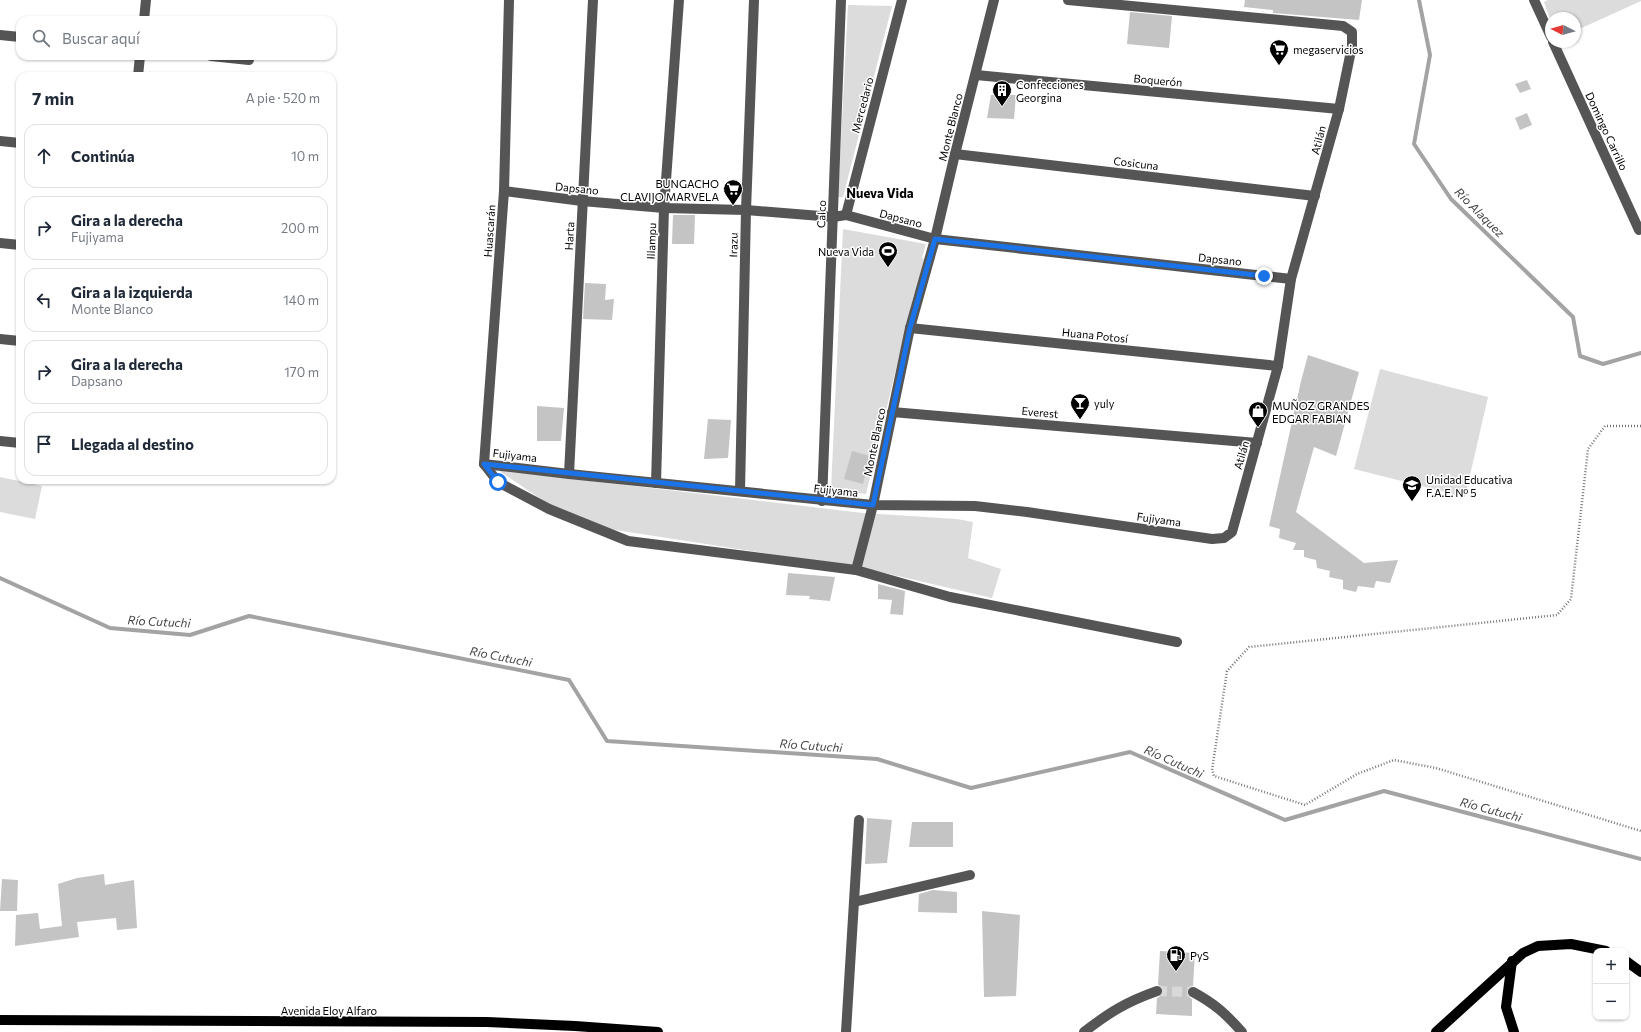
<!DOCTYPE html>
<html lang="es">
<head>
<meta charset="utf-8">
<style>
  body { margin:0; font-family:Commissioner,sans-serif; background:#f2f2f3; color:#1f2937 }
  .controls { position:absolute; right:12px; bottom:12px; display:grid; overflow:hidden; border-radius:8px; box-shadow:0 1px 3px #0004 }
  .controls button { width:36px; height:36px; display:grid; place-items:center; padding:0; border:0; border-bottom:1px solid #e0e1e3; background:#fff; color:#1f2937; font:20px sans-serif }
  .compass { position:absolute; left:1545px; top:12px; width:36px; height:36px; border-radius:50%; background:#fff; box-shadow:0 1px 3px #0004; rotate:276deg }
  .stop { position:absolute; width:12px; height:12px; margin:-9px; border:3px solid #1a73e8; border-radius:50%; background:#fff }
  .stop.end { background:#1a73e8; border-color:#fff; box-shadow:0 1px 4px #0008 }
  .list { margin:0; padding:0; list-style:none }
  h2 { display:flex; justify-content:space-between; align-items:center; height:52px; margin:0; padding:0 16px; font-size:17px }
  h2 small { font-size:13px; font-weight:400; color:#747a83 }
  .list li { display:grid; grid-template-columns:26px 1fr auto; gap:12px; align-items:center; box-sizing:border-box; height:64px; margin:0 8px 8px; padding:0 8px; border:1px solid #e0e1e3; border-radius:12px }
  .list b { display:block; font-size:15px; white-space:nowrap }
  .list p { margin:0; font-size:13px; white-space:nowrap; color:#747a83 }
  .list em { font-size:13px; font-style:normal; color:#747a83 }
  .icon { flex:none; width:22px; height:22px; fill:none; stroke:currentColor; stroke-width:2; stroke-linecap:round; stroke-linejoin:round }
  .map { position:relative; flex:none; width:1641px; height:1032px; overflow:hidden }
  .search { position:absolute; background:#fff; box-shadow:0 1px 3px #0004; left:16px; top:16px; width:320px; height:44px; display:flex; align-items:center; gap:10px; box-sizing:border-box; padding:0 14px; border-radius:12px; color:#747a83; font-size:15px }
  .panel { position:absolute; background:#fff; box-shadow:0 1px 3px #0004; left:16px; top:72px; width:320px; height:412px; border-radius:12px }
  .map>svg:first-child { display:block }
</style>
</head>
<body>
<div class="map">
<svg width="1641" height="1032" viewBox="0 0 1641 1032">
  <rect width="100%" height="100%" fill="#fff"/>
  <g fill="#dcdcdc">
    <path d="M1548,0H1641V1L1575,31V18H1551V22L1544,2Z"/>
    <path d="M848,5L892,6L843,197H838Z"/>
    <path d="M843,229L926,244L922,258L924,259L915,294H914L866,494L831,490Z"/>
    <path d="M1380,369L1488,397L1465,497L1354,469Z"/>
    <path d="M498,470L863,513L957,519L973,522L968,558L1001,569L992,598L868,569L609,529L548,504Z"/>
    <path d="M0,477L42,486L35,519L0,512Z"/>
  </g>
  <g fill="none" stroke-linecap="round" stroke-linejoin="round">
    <g stroke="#a3a3a3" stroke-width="4">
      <path d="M1419,0L1430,55L1414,144L1451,199L1573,317L1580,356L1603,364L1641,353"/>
      <path d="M0,578L110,628L190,635L249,616L569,680L607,741L877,759L971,788L1130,752L1285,820L1384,791L1641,859"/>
    </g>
  </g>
  <g fill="#c4c4c4">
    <path d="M1245,0H1362L1359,20L1273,13V10L1244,7Z"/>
    <path d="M1130,12L1172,16L1169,48L1127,44Z"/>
    <path d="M1527,80L1531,89L1520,93L1515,84Z"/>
    <path d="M991,95H1016L1014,119L987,118Z"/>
    <path d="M1527,113L1532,125L1520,130L1515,118Z"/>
    <path d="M673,215H695L694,244H672Z"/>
    <path d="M585,283L606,284L605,300L614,299L612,320L583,319Z"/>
    <path d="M1308,355L1359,372L1336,456L1314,447L1296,512L1364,563L1398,560L1390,583L1376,581L1374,588L1358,586L1356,592L1343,589V580L1329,577L1330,571L1317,568L1316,560L1304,557V550H1293L1296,543L1279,538L1280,529L1269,526L1301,381Z"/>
    <path d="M537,406L564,408L561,441H537Z"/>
    <path d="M708,419L731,420L728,458L704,459Z"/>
    <path d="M852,451L870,456L863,484L844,479Z"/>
    <path d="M788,573L835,577L830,601L809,599L810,596L786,595Z"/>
    <path d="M878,584L905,591L903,615L890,614L892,600L878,599Z"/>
    <path d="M867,818L892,820L887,863L865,864Z"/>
    <path d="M912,822H953V847H909Z"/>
    <path d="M104,874L105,885L134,880L137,928L117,930L116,918L77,922L79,937L15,946L16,915L38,913L40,929L62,926L58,884L77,878Z"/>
    <path d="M2,879L18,880L17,911H0Z"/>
    <path d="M933,890L957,892V913L918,912L919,894Z"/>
    <path d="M982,911L1020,915L1016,996L984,997Z"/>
    <path d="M1160,951L1195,953L1193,986L1189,987L1187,992L1188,996L1192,999V1016L1156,1014L1157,998L1162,995L1163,992L1161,986L1158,985Z"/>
  </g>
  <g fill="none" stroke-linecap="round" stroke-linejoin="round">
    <path stroke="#d9d9d9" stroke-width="10" stroke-dasharray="10 5" stroke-linecap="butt" d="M1157,991L1193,992"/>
    <path stroke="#777" stroke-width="2.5" stroke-dasharray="1 2" stroke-linecap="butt" d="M1641,426H1605L1588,449L1571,599L1557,615L1249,647L1227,671L1212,770L1214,776L1305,805L1357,774L1394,760L1436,768L1641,831"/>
    <g stroke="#555" stroke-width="10">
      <path d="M994,0L955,154L935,239L910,328L873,505L856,570L950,597L1177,642"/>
      <path d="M1534,0L1551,37"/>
      <path d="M144,20L146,0"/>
      <path d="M0,35L20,37"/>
      <path d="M1553,42L1639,230"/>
      <path d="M211,56L249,60"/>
      <path d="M976,75L1339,109"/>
      <path d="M138,76L140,56"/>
      <path d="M0,141L20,143"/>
      <path d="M955,154L1315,196"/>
      <path d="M504,191L582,201L664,208L746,210L833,217L846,215L935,239L1291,279"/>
      <path d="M846,215L902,0"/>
      <path d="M0,243L20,245"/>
      <path d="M910,328L1278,366"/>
      <path d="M0,339L20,341"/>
      <path d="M892,412L1257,443"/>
      <path d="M0,441L20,443"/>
      <path d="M484,464L569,474L873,505L975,506L1027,512L1212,539L1224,538L1232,532L1278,366L1291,279L1339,109L1352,46V32L1343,26L1068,0"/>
      <path d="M484,464L504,191L509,0"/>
      <path d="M484,464L498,482L549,509L628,541L856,570"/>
      <path d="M569,474L593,0"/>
      <path d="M656,483L664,208L679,0"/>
      <path d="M740,491L746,210L754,0"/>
      <path d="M822,501L841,0"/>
      <path d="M854,902L970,875"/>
      <path d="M1193,992C1215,1004 1225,1013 1242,1032"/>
      <path d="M846,1032L859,820"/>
      <path d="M1084,1032C1110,1012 1126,1002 1157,991"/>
    </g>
    <g stroke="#000" stroke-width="10">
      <path d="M1512,961L1506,1007L1514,1032"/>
      <path d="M1626,961L1641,972"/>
      <path d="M0,1020L487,1022L575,1026L658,1032"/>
      <path d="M1436,1032L1523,953L1538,946L1571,944L1606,951"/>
    </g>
  </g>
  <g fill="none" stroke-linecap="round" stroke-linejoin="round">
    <path stroke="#1a73e8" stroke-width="5" d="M498,482L484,464L873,505L910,328L935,239L1264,276"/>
  </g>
  <defs>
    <symbol id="supermarket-pin" viewBox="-11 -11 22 30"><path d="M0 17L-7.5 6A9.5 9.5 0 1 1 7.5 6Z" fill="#000" stroke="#fff"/><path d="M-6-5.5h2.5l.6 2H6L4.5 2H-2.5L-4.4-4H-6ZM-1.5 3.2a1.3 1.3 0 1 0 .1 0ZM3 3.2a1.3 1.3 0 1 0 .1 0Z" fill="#fff"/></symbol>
    <symbol id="building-pin" viewBox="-11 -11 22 30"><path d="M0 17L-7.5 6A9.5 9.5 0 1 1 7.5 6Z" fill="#000" stroke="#fff"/><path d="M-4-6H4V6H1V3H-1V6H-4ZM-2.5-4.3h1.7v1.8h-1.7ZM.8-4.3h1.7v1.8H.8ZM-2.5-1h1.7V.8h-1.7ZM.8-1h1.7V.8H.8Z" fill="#fff"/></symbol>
    <symbol id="stadium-pin" viewBox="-11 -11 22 30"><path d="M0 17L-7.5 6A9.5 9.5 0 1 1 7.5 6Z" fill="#000" stroke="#fff"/><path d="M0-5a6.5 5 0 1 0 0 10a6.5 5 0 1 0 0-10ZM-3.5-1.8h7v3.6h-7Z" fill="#fff"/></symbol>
    <symbol id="bar-pin" viewBox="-11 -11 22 30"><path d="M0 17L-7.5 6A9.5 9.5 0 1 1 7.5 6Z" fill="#000" stroke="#fff"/><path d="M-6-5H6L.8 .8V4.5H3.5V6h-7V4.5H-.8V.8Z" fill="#fff"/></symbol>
    <symbol id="shop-pin" viewBox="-11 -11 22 30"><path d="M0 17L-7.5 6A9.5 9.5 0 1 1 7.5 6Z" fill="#000" stroke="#fff"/><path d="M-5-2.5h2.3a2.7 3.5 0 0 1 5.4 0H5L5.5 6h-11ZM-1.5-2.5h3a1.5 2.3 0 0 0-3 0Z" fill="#fff"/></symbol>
    <symbol id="school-pin" viewBox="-11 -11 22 30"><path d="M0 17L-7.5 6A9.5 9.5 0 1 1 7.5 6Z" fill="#000" stroke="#fff"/><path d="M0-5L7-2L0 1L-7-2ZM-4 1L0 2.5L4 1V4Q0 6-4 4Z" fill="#fff"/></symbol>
    <symbol id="fuel-pin" viewBox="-11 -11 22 30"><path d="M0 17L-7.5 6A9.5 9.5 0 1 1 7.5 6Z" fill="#000" stroke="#fff"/><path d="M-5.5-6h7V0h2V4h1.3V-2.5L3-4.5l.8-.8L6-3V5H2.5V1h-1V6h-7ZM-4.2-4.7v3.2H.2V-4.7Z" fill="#fff"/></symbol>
  </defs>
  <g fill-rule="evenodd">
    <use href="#supermarket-pin" x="1268" y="38" width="22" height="30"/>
    <use href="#building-pin" x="991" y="79" width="22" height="30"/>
    <use href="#supermarket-pin" x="722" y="178" width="22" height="30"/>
    <use href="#stadium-pin" x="877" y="240" width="22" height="30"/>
    <use href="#bar-pin" x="1069" y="392" width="22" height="30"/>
    <use href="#shop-pin" x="1247" y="400" width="22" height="30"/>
    <use href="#school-pin" x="1401" y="474" width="22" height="30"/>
    <use href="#fuel-pin" x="1165" y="944" width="22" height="30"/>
  </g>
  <g text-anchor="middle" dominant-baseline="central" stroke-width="3" stroke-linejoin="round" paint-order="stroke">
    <g font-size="11" fill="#000" stroke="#fff" text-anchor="start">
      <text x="1293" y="49">megaservicios</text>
      <text x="1016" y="84">Confecciones<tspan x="1016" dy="13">Georgina</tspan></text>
      <text x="719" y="183" text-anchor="end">BUNGACHO<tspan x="719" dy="13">CLAVIJO MARVELA</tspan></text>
      <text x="874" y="251" text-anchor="end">Nueva Vida</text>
      <text x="1094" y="403">yuly</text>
      <text x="1272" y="405">MUÑOZ GRANDES<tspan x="1272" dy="13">EDGAR FABIAN</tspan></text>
      <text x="1426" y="479">Unidad Educativa<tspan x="1426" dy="13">F.A.E. Nº 5</tspan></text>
      <text x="1190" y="955">PyS</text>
    </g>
    <g font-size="11" fill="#000" stroke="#fff">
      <text transform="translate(1158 80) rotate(5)">Boquerón</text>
      <text transform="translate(862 105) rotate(-75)">Mercedario</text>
      <text transform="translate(950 127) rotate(-76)">Monte Blanco</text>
      <text transform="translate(1607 131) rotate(65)">Domingo Carrillo</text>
      <text transform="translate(1318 140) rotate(-75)">Atilán</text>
      <text transform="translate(1136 163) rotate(7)">Cosicuna</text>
      <text transform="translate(577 188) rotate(6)">Dapsano</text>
      <text transform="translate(821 214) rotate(-88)">Calco</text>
      <text transform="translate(901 218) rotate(15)">Dapsano</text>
      <text transform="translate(489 231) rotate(-86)">Huascarán</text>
      <text transform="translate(569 236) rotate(-87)">Harta</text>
      <text transform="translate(651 241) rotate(-88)">Illampu</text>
      <text transform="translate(733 245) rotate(-89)">Irazu</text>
      <text transform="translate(1220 259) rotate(6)">Dapsano</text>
      <text transform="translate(1095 335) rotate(6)">Huana Potosí</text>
      <text transform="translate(1040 412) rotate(5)">Everest</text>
      <text transform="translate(874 442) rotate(-78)">Monte Blanco</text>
      <text transform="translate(515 455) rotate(7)">Fujiyama</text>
      <text transform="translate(1241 455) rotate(-74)">Atilán</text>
      <text transform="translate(836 490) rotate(6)">Fujiyama</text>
      <text transform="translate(1159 519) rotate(8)">Fujiyama</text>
      <text x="329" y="1010">Avenida Eloy Alfaro</text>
    </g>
    <g font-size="12" font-style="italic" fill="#444" stroke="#fff">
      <text transform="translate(1480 212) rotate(45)">Río Alaquez</text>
      <text transform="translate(159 621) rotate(3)">Río Cutuchi</text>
      <text transform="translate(501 656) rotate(11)">Río Cutuchi</text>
      <text transform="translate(811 745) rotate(4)">Río Cutuchi</text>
      <text transform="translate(1174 761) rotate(24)">Río Cutuchi</text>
      <text transform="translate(1491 809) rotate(15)">Río Cutuchi</text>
    </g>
    <g font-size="13" font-weight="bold" fill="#000" stroke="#fff">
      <text x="880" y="193">Nueva Vida</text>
    </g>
  </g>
</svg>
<div class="controls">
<button>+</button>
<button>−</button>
</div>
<svg class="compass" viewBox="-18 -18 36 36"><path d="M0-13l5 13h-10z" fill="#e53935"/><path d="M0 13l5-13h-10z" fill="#747a83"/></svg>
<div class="stop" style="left:498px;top:482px"></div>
<div class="stop end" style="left:1264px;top:276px"></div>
<div class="search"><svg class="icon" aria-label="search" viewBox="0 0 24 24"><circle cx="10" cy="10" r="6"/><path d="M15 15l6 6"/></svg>Buscar aquí</div>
<section class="panel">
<h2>7 min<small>A pie · 520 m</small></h2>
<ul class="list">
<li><svg class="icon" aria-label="ahead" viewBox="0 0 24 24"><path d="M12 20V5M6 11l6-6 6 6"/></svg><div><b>Continúa</b></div><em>10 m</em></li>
<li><svg class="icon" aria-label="right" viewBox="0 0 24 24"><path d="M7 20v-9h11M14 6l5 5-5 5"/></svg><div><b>Gira a la derecha</b><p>Fujiyama</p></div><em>200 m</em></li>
<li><svg class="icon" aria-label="left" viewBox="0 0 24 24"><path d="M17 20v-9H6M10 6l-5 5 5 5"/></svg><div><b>Gira a la izquierda</b><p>Monte Blanco</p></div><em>140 m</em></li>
<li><svg class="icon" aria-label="right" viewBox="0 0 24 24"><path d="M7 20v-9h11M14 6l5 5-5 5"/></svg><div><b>Gira a la derecha</b><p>Dapsano</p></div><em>170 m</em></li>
<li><svg class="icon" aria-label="arrive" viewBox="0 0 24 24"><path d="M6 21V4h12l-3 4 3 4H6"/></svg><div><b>Llegada al destino</b></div></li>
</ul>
</section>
</div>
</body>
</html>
